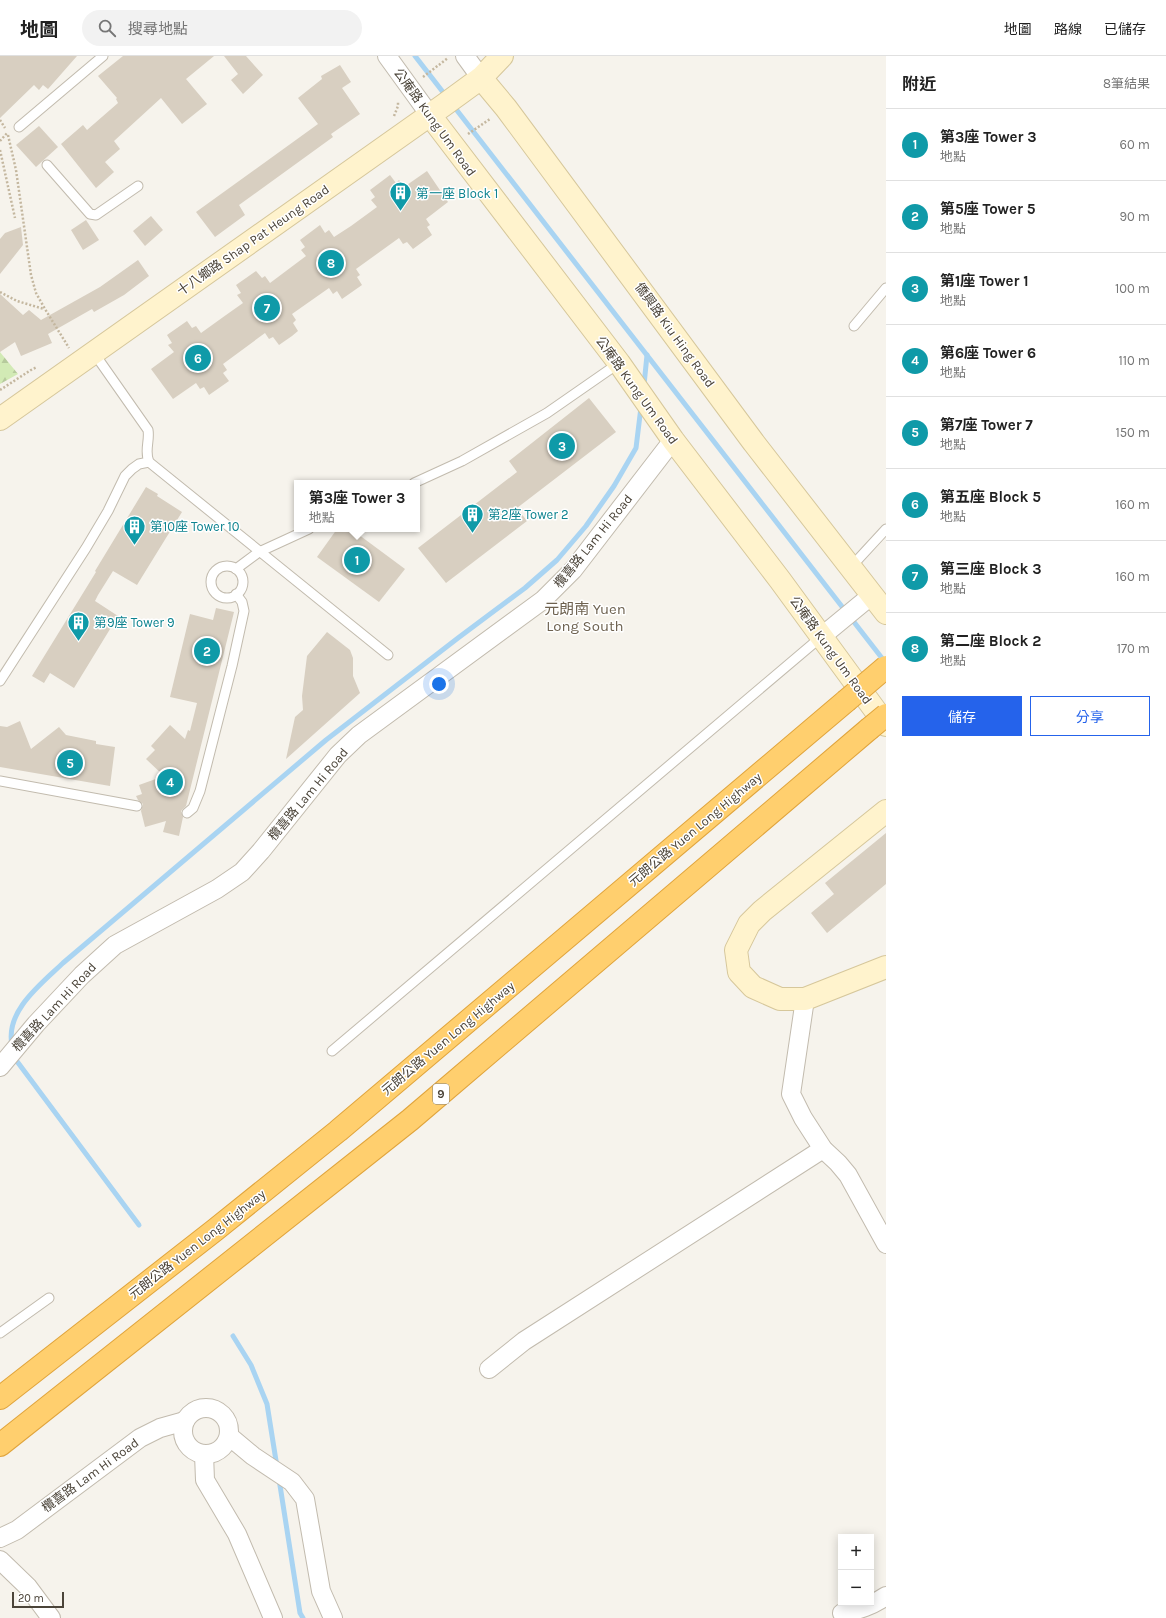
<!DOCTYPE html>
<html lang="zh-TW">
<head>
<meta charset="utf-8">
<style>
  body { margin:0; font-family:Karla,"Noto Sans TC",sans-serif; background:#f2f2f2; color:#222 }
  .controls { position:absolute; right:12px; bottom:12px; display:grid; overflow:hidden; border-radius:0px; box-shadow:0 2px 10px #0003 }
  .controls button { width:36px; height:36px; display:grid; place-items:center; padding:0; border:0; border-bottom:1px solid #e0e0e0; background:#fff; color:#222; font:20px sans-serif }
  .scale { position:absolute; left:12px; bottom:10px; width:52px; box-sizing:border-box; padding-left:4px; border:2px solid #4b4439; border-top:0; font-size:11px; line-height:14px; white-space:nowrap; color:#4b4439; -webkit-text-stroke:3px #fff; paint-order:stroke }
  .you { position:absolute; left:439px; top:628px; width:14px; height:14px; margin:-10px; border:3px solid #fff; border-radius:50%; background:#1a73e8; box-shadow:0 0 0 6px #1a73e833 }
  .badge { display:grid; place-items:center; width:26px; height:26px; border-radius:50%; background:#2563eb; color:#fff; font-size:13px; font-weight:700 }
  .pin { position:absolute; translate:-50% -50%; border:2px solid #fff; box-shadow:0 1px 4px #0006 }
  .popup { position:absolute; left:294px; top:424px; width:126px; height:52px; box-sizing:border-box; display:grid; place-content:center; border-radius:0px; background:#fff; filter:drop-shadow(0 1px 3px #0005); font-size:13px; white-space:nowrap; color:#767676 }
  .popup b { font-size:15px; color:#222 }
  .popup::after { content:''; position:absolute; left:50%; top:100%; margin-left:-8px; border:8px solid transparent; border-top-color:#fff }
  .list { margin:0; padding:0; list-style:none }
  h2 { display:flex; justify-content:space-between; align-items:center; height:52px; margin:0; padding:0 16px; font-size:17px }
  h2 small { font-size:13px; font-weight:400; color:#767676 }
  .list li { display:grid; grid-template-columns:26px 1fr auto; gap:12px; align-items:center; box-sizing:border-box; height:72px; padding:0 16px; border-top:1px solid #e0e0e0 }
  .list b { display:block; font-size:15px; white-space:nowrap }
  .list p { margin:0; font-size:13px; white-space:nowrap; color:#767676 }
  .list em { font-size:13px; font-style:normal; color:#767676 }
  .actions { display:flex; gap:8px; padding:12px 16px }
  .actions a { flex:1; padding:9px 0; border:1px solid #2563eb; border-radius:0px; text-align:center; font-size:14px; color:#2563eb }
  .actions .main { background:#2563eb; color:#fff }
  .icon { flex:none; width:22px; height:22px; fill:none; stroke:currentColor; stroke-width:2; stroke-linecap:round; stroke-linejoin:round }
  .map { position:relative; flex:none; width:886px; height:1562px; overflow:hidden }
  header { display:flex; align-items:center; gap:24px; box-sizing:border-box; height:56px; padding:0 20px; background:#fff; border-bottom:1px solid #e0e0e0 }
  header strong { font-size:19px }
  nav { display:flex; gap:22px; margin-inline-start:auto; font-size:14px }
  .search { width:280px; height:36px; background:#f2f2f2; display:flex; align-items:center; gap:10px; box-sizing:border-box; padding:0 14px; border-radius:22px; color:#767676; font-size:15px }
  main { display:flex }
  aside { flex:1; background:#fff }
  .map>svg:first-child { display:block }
</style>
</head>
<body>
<header>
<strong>地圖</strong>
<div class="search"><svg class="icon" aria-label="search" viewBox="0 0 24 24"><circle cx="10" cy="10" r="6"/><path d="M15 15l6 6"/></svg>搜尋地點</div>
<nav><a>地圖</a><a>路線</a><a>已儲存</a></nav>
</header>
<main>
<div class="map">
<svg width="886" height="1562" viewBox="0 0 886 1562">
  <defs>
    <pattern id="forest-firs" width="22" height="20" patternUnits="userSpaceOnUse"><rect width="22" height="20" fill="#d2eab5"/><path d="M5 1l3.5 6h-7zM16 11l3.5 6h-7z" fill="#b6ca9c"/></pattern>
  </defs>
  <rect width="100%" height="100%" fill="#f6f3ec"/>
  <path fill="url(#forest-firs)" d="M0,296L18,318L0,328Z"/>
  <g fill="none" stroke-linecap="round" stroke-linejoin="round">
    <g stroke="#a9d4f2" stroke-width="5">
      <path d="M415,0L446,40"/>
      <path d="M452,48L885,606"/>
      <path d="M644,329L647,299"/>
      <path d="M12,989C5,955 41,928 63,907L326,684L458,582L525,532L557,504L586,470L614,430L636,392L641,351"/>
      <path d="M15,999L16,1004L139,1169"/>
      <path d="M233,1280L251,1309L267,1348L277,1411"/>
      <path d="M279,1423L300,1557L303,1562"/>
    </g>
  </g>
  <g fill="#d8cfc1">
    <path d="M0,0H77L48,33L43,29L39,34L34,29L0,62Z"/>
    <path d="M123,0H214L186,23L207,48L182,68L161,42L114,85L120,93L105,106L114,116L96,132L61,88L83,69L87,74L118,47L116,43L117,42L98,20Z"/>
    <path d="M224,0H246L263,19L243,38L231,24L238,18Z"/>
    <path d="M340,9L351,26L342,32L360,58L331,78L333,81L239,149L245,159L215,181L196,156L318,68L298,42L322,23L321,20Z"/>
    <path d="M39,70L58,91L36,111L16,89Z"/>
    <path d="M427,115L448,146L426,163L430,169L427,171L432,179L413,193L407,186L403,188L399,182L356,213L360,219L357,221L362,229L342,243L337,235L333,238L329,232L292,258L296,264L293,267L298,275L292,280L279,289L273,281L269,283L265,277L223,308L227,314L223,317L229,325L209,339L204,331L200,333L196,327L173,343L151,313L174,296L168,289L172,287L167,279L187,265L192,272L196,270L201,277L226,259L243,247L237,239L241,237L236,229L256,215L262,222L265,220L270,227L306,200L301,194L305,191L300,184L320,169L325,177L329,174L334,181L351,170L377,151L371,144L375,141L370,134L390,119L396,127L399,124L404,131Z"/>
    <path d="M151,160L163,174L145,190L133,175Z"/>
    <path d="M86,164L99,184L83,194L71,174Z"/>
    <path d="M21,171L23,189L0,218V183L5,177Z"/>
    <path d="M138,204L149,220L124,239L94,256L92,253L48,278L52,287L21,300L15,286L0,296V238L23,259L29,254L41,264L100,231Z"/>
    <path d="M589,342L616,376L517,452L527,465L446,527L418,492L517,416L509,405Z"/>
    <path d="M146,431L158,438L157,440L182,456L137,529L113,515L98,539L95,545L118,560L74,632L50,617L44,627L32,620L96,516L95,515Z"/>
    <path d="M337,473H351L405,513L379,546L317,501Z"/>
    <path d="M216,552L234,556L186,750L181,755L183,761L179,780L163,776L166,765L145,771L141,755L143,748L138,744L136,740L142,738L139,729L164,720L146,703L155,694L151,690L170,669L185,683L188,674L190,675L197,647L170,641L190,558L213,564Z"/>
    <path d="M327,576L350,594L353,602V620L360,637L286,703L295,661L303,654L302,640L307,600Z"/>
    <path d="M20,665L31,693L59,671L66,679L96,685V688L115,691L110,730L0,711V670L7,671Z"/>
    <path d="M886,777V828L827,877L811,857L834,838L825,827Z"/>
  </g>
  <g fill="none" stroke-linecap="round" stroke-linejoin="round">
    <defs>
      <g id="lane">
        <path d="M19,71L103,0"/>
        <path d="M47,109L90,158L96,159L138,130"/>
        <path d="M854,270L886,232"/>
        <path d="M94,297L148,374C150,385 144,395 149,406L388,599"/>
        <path d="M414,427L462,405L547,357L619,307"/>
        <circle cx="227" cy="526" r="16"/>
        <path d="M851,511L886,473"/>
        <path d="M236,513L259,496L309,473"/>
        <path d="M0,625L86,492L108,455L125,420L132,413L139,408L149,406"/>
        <path d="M0,725L137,750"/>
        <path d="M187,757L193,752L200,735L232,610L244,555L242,546L236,538"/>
        <path d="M332,995L821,581"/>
        <path d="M0,1277L49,1242"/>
      </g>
      <g id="street">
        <path d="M387,0L429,58"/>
        <path d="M465,0L481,22"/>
        <path d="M821,581L872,539"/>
        <path d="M805,943L791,1038L803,1062L823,1093L838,1107L848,1119L886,1188"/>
        <path d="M0,1011L36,968L82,919L115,889L217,833L242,816L261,795L338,699L359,679L543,544L573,514L673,384"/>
        <path d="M489,1313L524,1285L823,1093"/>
        <circle cx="206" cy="1375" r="23"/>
        <path d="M229,1380L253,1400L292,1426L305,1443L321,1535L333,1562"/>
        <path d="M204,1398L205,1424L237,1478L273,1562"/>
        <path d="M0,1482L17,1474L140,1382L160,1372L185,1365"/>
        <path d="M0,1504L28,1531L51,1562"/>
        <path d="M842,1557C859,1554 872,1550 886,1540"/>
      </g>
      <g id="secondary">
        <path d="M481,22L506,52L754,387L886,557"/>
        <path d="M429,58L619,307L673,384L780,524L886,669"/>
        <path d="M0,363L444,49L481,22L502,0"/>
        <path d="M886,755L762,855L749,868L736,894L739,916L753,931L780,943H805L886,911"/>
      </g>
      <g id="highway">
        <path d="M0,1342L215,1174L338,1075L846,645"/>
        <path d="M0,1389L410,1064L869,673"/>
      </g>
    </defs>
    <use href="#lane" stroke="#c2bbae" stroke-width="11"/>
    <use href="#street" stroke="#c2bbae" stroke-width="20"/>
    <use href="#secondary" stroke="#d6c79b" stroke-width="24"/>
    <use href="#highway" stroke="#e0a43c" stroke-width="24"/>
    <g stroke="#c4b79f" stroke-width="2.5" stroke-dasharray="2 2" stroke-linecap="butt">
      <path d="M423,21L448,2"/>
      <path d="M394,60L398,50V46"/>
      <path d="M0,64L5,72"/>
      <path d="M468,78L490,63"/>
      <path d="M8,79L16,114L31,219L36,237L45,253L69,292"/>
      <path d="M0,85L8,76"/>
      <path d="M0,94L15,162"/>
      <path d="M0,236L17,245L44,253"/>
      <path d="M0,334L31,314L37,311"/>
    </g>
    <use href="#lane" stroke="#fff" stroke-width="9"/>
    <use href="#street" stroke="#fff" stroke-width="18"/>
    <use href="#secondary" stroke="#fff3cd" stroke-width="22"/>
    <use href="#highway" stroke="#ffcf6e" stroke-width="22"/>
    <defs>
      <g id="highway-bridge">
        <path d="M846,645L886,611"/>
        <path d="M869,673L886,659"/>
      </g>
    </defs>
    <use href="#highway-bridge" stroke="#e0a43c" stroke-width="24" stroke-linecap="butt"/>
    <use href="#highway-bridge" stroke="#ffcf6e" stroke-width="22"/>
  </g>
  <defs>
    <symbol id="building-pin" viewBox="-11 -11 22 30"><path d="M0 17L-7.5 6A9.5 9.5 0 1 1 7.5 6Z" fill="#0f9aa8" stroke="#fff"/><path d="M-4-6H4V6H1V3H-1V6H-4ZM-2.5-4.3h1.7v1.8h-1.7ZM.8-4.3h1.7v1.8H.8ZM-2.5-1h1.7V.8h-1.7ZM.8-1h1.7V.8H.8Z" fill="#fff"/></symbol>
  </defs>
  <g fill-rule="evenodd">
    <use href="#building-pin" x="388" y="124" width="25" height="34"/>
    <use href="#building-pin" x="460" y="446" width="25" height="34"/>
    <use href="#building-pin" x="122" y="458" width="25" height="34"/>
    <use href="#building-pin" x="66" y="554" width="25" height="34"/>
  </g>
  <g text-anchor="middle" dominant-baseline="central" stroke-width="3" stroke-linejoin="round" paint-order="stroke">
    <rect fill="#fff" stroke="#817c74" stroke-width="1" x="433" y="1028" width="16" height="20" rx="3"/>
    <g font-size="12" font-weight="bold" fill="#4b4439">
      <text x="441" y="1038">9</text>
    </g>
    <g font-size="13" fill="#4b4439" stroke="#fff">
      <text transform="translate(435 66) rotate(54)">公庵路 Kung Um Road</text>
      <text transform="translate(253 184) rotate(-35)">十八鄉路 Shap Pat Heung Road</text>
      <text transform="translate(675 279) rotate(54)">僑興路 Kiu Hing Road</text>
      <text transform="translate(637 334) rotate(54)">公庵路 Kung Um Road</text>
      <text transform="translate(593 485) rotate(-51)">欖喜路 Lam Hi Road</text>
      <text transform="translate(831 594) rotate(54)">公庵路 Kung Um Road</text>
      <text transform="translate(308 738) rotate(-50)">欖喜路 Lam Hi Road</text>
      <text transform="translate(695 773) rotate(-40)">元朗公路 Yuen Long Highway</text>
      <text transform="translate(54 951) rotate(-47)">欖喜路 Lam Hi Road</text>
      <text transform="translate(448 982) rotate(-40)">元朗公路 Yuen Long Highway</text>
      <text transform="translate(197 1188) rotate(-38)">元朗公路 Yuen Long Highway</text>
      <text transform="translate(90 1419) rotate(-36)">欖喜路 Lam Hi Road</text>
    </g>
    <g font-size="13" fill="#0d838f" stroke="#fff" text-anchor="start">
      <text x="416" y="137">第一座 Block 1</text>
      <text x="488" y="458">第2座 Tower 2</text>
      <text x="150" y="470">第10座 Tower 10</text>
      <text x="94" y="566">第9座 Tower 9</text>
    </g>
    <g font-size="15" fill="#6e6250" stroke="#fff">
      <text x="585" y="553">元朗南 Yuen<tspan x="585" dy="17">Long South</tspan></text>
    </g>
  </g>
</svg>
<div class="controls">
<button>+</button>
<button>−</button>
</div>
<div class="scale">20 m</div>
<div class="you"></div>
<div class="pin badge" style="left:357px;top:504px;background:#0f9aa8">1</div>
<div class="popup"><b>第3座 Tower 3</b>地點</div>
<div class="pin badge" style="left:207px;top:595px;background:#0f9aa8">2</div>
<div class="pin badge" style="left:562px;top:390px;background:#0f9aa8">3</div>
<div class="pin badge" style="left:170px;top:726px;background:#0f9aa8">4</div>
<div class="pin badge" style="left:70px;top:707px;background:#0f9aa8">5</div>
<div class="pin badge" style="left:198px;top:302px;background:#0f9aa8">6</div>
<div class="pin badge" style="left:267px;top:252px;background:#0f9aa8">7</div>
<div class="pin badge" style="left:331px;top:207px;background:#0f9aa8">8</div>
</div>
<aside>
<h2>附近<small>8筆結果</small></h2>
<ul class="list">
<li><span class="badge" style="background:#0f9aa8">1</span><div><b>第3座 Tower 3</b><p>地點</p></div><em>60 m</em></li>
<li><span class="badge" style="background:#0f9aa8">2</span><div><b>第5座 Tower 5</b><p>地點</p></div><em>90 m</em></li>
<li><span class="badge" style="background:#0f9aa8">3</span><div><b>第1座 Tower 1</b><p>地點</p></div><em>100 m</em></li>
<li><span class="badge" style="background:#0f9aa8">4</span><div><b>第6座 Tower 6</b><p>地點</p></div><em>110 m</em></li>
<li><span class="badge" style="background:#0f9aa8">5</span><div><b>第7座 Tower 7</b><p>地點</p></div><em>150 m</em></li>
<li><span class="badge" style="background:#0f9aa8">6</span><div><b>第五座 Block 5</b><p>地點</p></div><em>160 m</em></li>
<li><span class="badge" style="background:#0f9aa8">7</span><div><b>第三座 Block 3</b><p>地點</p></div><em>160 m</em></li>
<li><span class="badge" style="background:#0f9aa8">8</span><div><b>第二座 Block 2</b><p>地點</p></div><em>170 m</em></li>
</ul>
<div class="actions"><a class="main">儲存</a><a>分享</a></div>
</aside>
</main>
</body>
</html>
